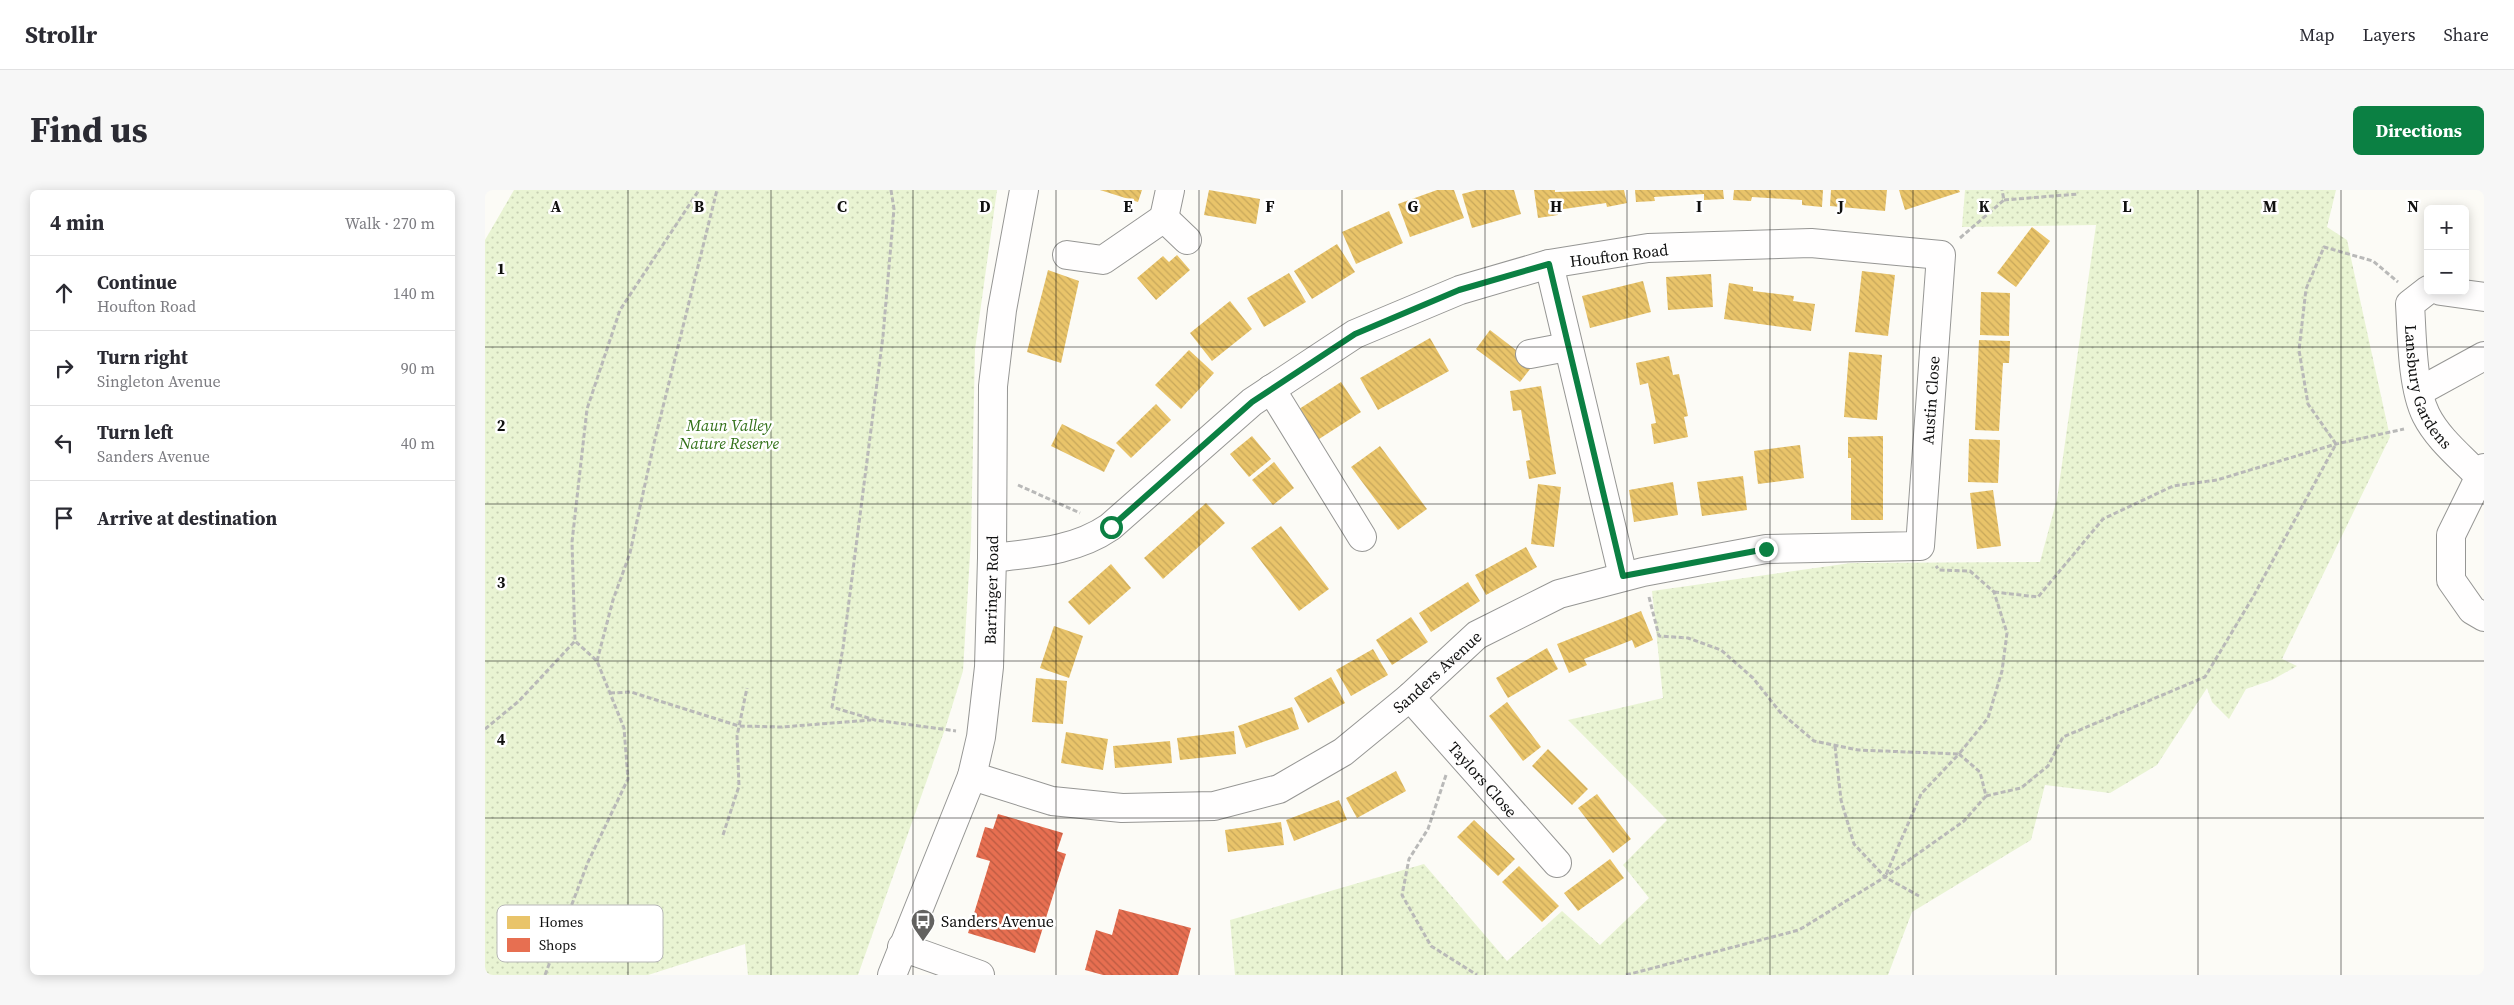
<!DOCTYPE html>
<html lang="en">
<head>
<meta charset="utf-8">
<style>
  body { margin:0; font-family:"Source Serif 4",serif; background:#f7f7f7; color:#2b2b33 }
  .controls { position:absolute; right:15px; top:15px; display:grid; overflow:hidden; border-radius:8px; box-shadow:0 2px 12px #0003 }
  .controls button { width:45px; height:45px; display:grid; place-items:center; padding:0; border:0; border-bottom:1px solid #e1e1e2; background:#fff; color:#2b2b33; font:25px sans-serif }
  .stop { position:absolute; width:15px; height:15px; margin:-11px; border:4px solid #0b8043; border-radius:50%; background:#fff }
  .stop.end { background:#0b8043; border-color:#fff; box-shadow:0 1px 5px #0008 }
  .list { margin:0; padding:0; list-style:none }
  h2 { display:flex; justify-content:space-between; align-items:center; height:65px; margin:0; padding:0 20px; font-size:21px }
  h2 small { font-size:16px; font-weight:400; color:#7c7c81 }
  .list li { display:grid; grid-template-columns:32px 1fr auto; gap:15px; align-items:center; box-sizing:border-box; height:75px; padding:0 20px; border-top:1px solid #e1e1e2 }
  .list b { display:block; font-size:19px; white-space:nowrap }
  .list p { margin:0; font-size:16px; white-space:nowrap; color:#7c7c81 }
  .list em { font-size:16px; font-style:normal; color:#7c7c81 }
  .icon { flex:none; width:28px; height:28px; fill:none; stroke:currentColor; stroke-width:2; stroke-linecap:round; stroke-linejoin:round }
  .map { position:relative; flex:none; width:1999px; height:785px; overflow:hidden; border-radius:8px }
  header { display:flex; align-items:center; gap:30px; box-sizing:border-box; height:70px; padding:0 25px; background:#fff; border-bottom:1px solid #e1e1e2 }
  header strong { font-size:24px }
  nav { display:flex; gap:28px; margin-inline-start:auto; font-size:18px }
  .intro { display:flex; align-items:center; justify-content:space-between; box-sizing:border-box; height:120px; padding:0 30px }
  h1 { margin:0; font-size:35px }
  .button { padding:12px 22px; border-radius:8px; background:#0b8043; color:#fff; font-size:18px; font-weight:700 }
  main { display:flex; gap:30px; padding:0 30px }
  aside { flex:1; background:#fff; border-radius:8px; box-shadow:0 2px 12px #0003 }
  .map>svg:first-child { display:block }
</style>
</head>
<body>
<header>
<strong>Strollr</strong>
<nav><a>Map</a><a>Layers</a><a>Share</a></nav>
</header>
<div class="intro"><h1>Find us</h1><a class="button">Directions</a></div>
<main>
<aside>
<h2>4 min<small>Walk · 270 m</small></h2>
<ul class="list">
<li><svg class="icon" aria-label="ahead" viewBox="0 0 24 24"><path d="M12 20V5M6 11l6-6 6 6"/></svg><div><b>Continue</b><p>Houfton Road</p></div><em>140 m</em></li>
<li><svg class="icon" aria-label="right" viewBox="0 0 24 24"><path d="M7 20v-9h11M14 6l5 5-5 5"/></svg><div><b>Turn right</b><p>Singleton Avenue</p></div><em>90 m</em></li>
<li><svg class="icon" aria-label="left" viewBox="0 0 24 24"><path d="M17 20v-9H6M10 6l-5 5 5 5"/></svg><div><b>Turn left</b><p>Sanders Avenue</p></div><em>40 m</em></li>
<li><svg class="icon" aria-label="arrive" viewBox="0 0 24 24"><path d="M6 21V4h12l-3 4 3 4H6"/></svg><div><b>Arrive at destination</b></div></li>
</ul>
</aside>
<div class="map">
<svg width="1999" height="785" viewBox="0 0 1999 785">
  <defs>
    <pattern id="park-dots" width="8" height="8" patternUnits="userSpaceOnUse" patternTransform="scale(1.25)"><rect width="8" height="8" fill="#e9f4d3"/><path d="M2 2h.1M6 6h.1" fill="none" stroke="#c7d0b4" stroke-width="1.8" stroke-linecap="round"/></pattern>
    <pattern id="homes-back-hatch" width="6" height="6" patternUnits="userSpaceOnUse" patternTransform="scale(1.25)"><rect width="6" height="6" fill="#e9c46a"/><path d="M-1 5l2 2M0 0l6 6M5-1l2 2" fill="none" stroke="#c7a75b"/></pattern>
    <pattern id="shops-back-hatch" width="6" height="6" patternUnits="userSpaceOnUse" patternTransform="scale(1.25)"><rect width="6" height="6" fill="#e76f51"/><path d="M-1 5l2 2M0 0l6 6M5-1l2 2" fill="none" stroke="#ba5a42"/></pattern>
  </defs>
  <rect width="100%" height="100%" fill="#fcfbf6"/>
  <g fill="url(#park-dots)">
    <path d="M29,0H512L490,159L486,349L478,481L460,539L373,785H263L260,754L163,785H0V50Z"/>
    <path d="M1480,0H1851L1842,37L1862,50L1905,247L1797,469L1812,476L1787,490L1761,499L1744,529L1727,512L1722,498L1672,575L1625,603L1560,595L1546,650L1427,722L1403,785H750L745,730L939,674L1022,771L1077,721L1115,755L1164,708L1138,675L1182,630L1083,530L1178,508L1167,401L1366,373L1555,372L1572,309L1611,35L1477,37Z"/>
  </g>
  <g fill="url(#homes-back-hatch)">
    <path d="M615,0H657L653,12Z"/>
    <path d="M724,0L775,9L771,34L719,25Z"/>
    <path d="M952,0H969L979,28L925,47L913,14Z"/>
    <path d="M992,0H1029L1036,24L987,38L977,4Z"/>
    <path d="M1049,0H1070V2L1139,0L1142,13L1122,17L1121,13L1072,20L1073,25L1053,28Z"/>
    <path d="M1150,0H1238L1239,9L1219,10V4L1169,7L1170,11L1151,12Z"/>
    <path d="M1249,0H1338L1337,17L1317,15V10L1267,7L1266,11L1248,10Z"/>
    <path d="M1346,0H1402L1400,21L1345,16Z"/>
    <path d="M1414,0H1474L1475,2L1420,20Z"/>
    <path d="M904,21L918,53L871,74L857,42Z"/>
    <path d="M1547,37L1565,51L1531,97L1512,83Z"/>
    <path d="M852,54L870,82L827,109L809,81Z"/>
    <path d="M692,65L705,80L671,110L652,88L678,66L684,72Z"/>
    <path d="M563,80L594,91L576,173L542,162Z"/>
    <path d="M1377,81L1410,85L1403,146L1370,142Z"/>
    <path d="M804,83L821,112L779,137L762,108Z"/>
    <path d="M1226,84L1228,117L1183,120L1181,87Z"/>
    <path d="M1158,91L1166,122L1105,138L1097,106Z"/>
    <path d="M1244,93L1268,97V101L1309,106L1308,111L1330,114L1326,141L1239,129Z"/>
    <path d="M1496,102L1525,103L1524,146L1495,145Z"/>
    <path d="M745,111L767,139L727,171L705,143Z"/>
    <path d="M1005,140L1049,174L1035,192L991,159Z"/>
    <path d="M945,148L964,181L893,220L875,188Z"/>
    <path d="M1494,150L1525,151L1524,173H1518L1514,241L1490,240Z"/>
    <path d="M704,160L729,183L696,219L670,195Z"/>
    <path d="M1364,162L1397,165L1392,230L1359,227Z"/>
    <path d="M1184,166L1188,185L1194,184L1203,226L1199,227L1203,247L1169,254L1166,234L1171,233L1163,193L1155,195L1151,173Z"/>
    <path d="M856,192L876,222L831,251L811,221Z"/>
    <path d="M1056,196L1071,284L1044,289L1041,271L1045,270L1036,220L1028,221L1025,201Z"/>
    <path d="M671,214L686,230L646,268L631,253Z"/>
    <path d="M577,234L630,260L619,282L566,256Z"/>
    <path d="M767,246L786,269L764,287L745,264Z"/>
    <path d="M1398,246V330H1366V268H1363V247Z"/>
    <path d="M1484,249L1515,250L1513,293L1483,292Z"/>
    <path d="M1315,255L1319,288L1273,294L1269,261Z"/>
    <path d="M895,256L942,319L913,340L866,277Z"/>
    <path d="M789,272L809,298L788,315L767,290Z"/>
    <path d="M1258,286L1262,320L1217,326L1212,292Z"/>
    <path d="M1188,292L1193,325L1149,332L1144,300Z"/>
    <path d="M1053,294L1076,297L1069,357L1046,354Z"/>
    <path d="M1508,300L1516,356L1492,359L1485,303Z"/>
    <path d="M721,313L740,333L678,389L659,368Z"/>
    <path d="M796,336L844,399L814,421L766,358Z"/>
    <path d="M1041,357L1052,377L1001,405L990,385Z"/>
    <path d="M626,374L646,398L604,435L583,412Z"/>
    <path d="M983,392L995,411L946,442L934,423Z"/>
    <path d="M1156,421L1168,450L1150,458L1147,450L1099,469L1102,475L1084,483L1072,454Z"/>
    <path d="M926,427L943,452L907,475L891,450Z"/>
    <path d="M569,436L598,446L584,488L555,478Z"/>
    <path d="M1062,458L1073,479L1023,508L1011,488Z"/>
    <path d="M888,459L903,485L866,506L851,480Z"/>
    <path d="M846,487L860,513L823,533L809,508Z"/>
    <path d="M551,488L582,491L578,534L547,532Z"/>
    <path d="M1022,512L1056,557L1038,571L1004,526Z"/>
    <path d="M807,517L814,539L761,558L753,536Z"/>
    <path d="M749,541L751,564L695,570L692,548Z"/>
    <path d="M581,542L623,549L618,580L576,573Z"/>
    <path d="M685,551L687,573L630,578L628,556Z"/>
    <path d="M1063,559L1103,599L1087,615L1047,576Z"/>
    <path d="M911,581L921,601L872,628L861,608Z"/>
    <path d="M1112,604L1146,649L1128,663L1093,618Z"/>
    <path d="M854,610L862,630L809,651L801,630Z"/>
    <path d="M989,630L1030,669L1013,686L972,647Z"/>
    <path d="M796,632L799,655L743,662L740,640Z"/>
    <path d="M1125,669L1139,688L1093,721L1079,703Z"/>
    <path d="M1034,676L1074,716L1057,732L1017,692Z"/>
  </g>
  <g fill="url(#shops-back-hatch)">
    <path d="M513,624L578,643L572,661L581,664L550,763L483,743L505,671L491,667L500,637L508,639Z"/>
    <path d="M634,719L706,738L693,785H618L600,780L611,740L627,745Z"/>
  </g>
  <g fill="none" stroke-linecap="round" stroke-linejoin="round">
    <defs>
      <g id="minor">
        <path d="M679,28L685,0"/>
        <path d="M582,65L618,70L679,28L702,50"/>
        <path d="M1064,74L1138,386"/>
        <path id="s1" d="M1943,100L1925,114C1927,145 1927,197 1941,225C1953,249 1976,267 1994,286"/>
        <path d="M1956,101L1999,107"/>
        <path d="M1045,164L1082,157"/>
        <path d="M786,199L877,347"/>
        <path d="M1935,201L1999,166"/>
        <path d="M1999,278L1966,345V390L1987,420L1999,427"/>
        <path id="s2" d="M925,507L1072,673"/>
        <path id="s3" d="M487,586L567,611L637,618L729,616L794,599L858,562L925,507L992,445L1074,404L1158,382L1281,359L1435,356L1456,65L1326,53L1163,58L1064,74L975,100L870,144L767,212L625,337C590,361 549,363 507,368"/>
        <path d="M417,757L495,785"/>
        <path id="s4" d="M407,785L487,586L496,547L504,477L507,368L508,196L517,120L539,0"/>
      </g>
    </defs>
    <use href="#minor" stroke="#969694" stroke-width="30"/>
    <g stroke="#b9b9b8" stroke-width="3" stroke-dasharray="5 2.5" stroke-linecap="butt">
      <path d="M406,0L409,19L398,146L358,458L347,517L390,530L471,541"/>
      <path d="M1519,10L1593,4"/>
      <path d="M1475,48L1519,10L1517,0"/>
      <path d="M533,295L595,323"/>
      <path d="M1509,402L1553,407L1618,329L1688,296L1732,290L1851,254L1919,239"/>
      <path d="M1164,407L1174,446L1203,448L1236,460L1268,488L1295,522L1329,551L1373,560L1474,564L1503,528L1517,481L1522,443L1509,402L1485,381L1454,380L1451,376"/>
      <path d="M112,471L128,410L145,363L169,253L232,0"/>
      <path d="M125,503L146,502L254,536L297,537L386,530"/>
      <path d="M0,539L34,511L90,451"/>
      <path d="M1350,556L1356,610L1369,654L1400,687L1434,706"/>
      <path d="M961,585L943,639L924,669L917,705L946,756L992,785"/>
      <path d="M1501,606L1536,598L1563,576L1578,547L1720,487L1768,407L1851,254L1823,214L1814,160L1821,99L1839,57L1888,71L1913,92"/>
      <path d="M238,645L254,596L252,546L262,498"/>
      <path d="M60,785L103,672L143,589L139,538L112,471L90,451L87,352L102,219L135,120L214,0"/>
      <path d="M1141,785L1314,740L1400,687L1479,631L1501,606L1495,582L1474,564L1436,604L1400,687"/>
    </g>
    <use href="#minor" stroke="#fffefe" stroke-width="28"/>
  </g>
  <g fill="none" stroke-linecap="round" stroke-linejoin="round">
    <path stroke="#0b8043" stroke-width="6" d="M626,337L767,212L870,144L974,100L1064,74L1138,386L1281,359"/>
  </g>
  <path fill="none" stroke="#101010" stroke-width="1" stroke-opacity="0.55" d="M143,0V785M286,0V785M428,0V785M571,0V785M714,0V785M857,0V785M1000,0V785M1142,0V785M1285,0V785M1428,0V785M1571,0V785M1713,0V785M1856,0V785M0,157H1999M0,314H1999M0,471H1999M0,628H1999"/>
  <defs>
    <symbol id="bus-pin" viewBox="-11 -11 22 30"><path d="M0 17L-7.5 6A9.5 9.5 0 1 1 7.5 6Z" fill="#636260" stroke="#fff"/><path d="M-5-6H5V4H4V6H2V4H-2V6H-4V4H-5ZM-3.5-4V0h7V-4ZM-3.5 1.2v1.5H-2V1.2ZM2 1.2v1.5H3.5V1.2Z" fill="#fff"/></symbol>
  </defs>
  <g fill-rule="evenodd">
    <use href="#bus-pin" x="424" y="717" width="28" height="38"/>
  </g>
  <g text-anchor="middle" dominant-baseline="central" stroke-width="5" stroke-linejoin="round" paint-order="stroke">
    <g font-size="16" fill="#101010" stroke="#fff">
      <text transform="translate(1134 65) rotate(-7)">Houfton Road</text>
      <text stroke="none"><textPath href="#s1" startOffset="109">Lansbury Gardens</textPath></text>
      <text stroke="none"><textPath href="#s3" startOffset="1169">Austin Close</textPath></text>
      <text stroke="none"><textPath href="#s4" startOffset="402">Barringer Road</textPath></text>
      <text stroke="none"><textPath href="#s3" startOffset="511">Sanders Avenue</textPath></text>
      <text stroke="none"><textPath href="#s2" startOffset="110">Taylors Close</textPath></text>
    </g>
    <g font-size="16" font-style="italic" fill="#327118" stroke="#fff">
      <text x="244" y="235">Maun Valley<tspan x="244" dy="18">Nature Reserve</tspan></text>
    </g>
    <g font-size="16" fill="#101010" stroke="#fff" text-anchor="start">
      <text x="456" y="731">Sanders Avenue</text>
    </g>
  </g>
  <rect x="12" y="715" width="166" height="57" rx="8" fill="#fff" stroke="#b7b7b7" stroke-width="1"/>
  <rect x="22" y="726" width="23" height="13" fill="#e9c46a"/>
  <rect x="22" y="748" width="23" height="14" fill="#e76f51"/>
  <g font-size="14" fill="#101010">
    <text x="54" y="737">Homes</text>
    <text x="54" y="760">Shops</text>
  </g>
  <g font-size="16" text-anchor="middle" font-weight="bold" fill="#101010" stroke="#fff" stroke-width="5" stroke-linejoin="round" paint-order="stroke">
    <text x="71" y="22">A</text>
    <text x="214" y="22">B</text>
    <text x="357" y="22">C</text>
    <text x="500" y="22">D</text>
    <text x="643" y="22">E</text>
    <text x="785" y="22">F</text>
    <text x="928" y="22">G</text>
    <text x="1071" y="22">H</text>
    <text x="1214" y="22">I</text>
    <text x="1356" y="22">J</text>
    <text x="1499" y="22">K</text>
    <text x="1642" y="22">L</text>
    <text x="1785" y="22">M</text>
    <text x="1928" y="22">N</text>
    <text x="16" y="84">1</text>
    <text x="16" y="241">2</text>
    <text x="16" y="398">3</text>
    <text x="16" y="555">4</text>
  </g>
</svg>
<div class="controls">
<button>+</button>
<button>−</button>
</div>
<div class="stop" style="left:626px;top:337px"></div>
<div class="stop end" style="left:1281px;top:359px"></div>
</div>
</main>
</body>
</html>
